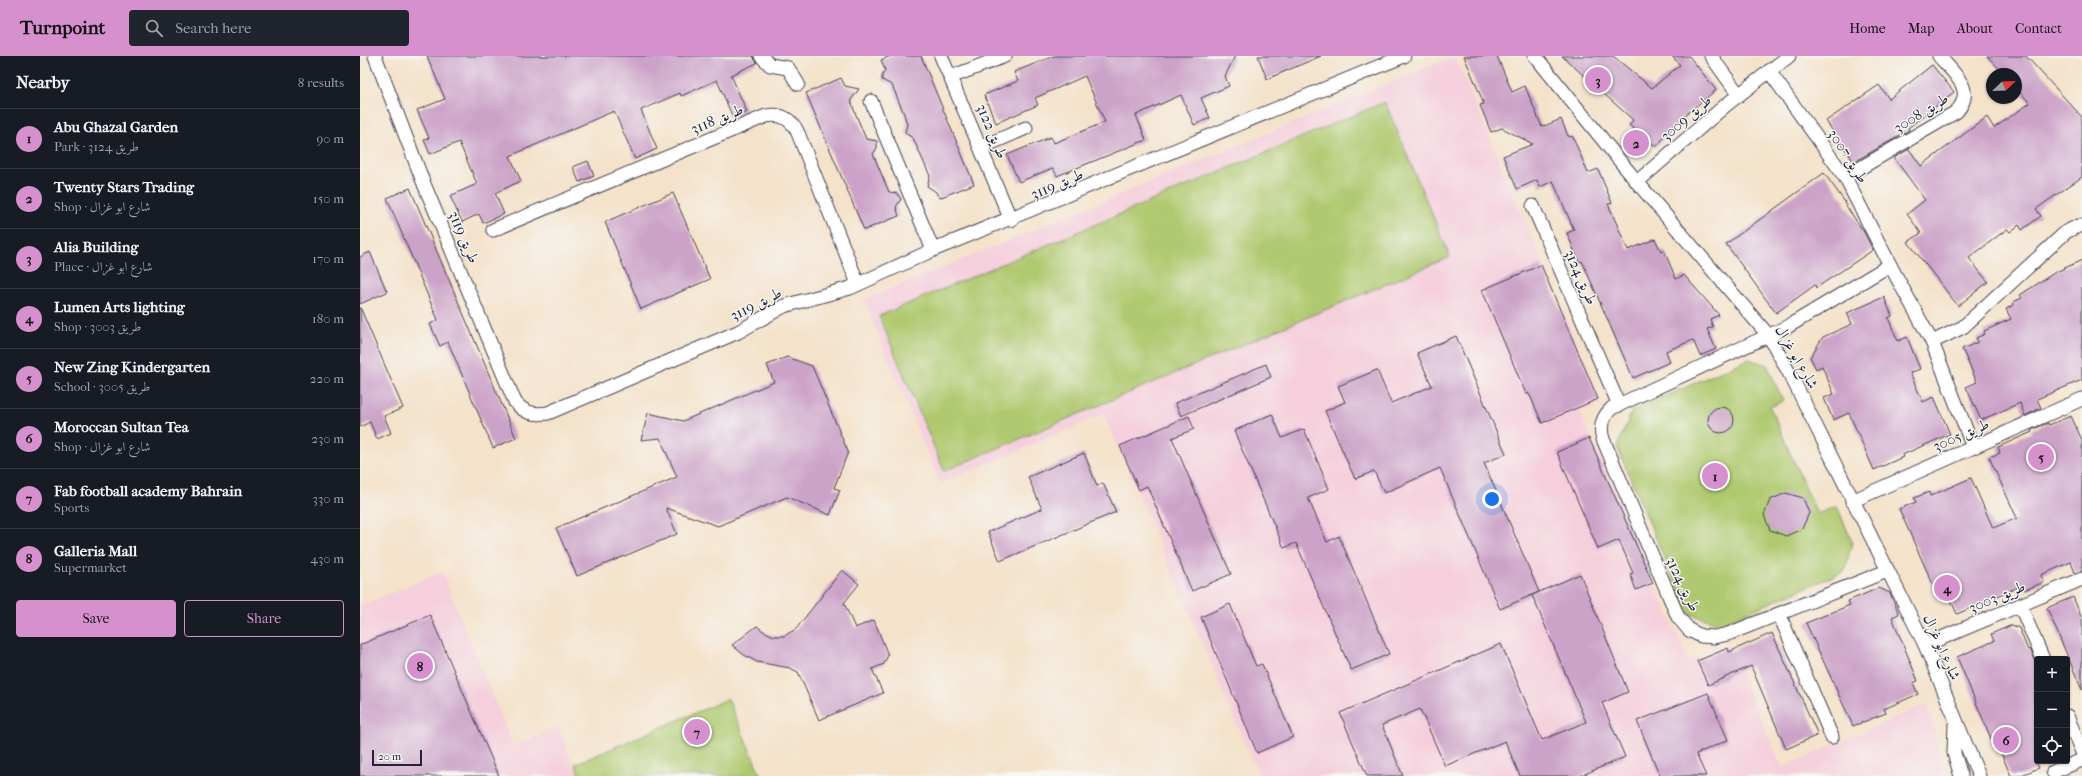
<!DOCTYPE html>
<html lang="en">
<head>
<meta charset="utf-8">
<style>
  body { margin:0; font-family:"IM FELL French Canon",Amiri,serif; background:#20242c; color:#f1f3f6 }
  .controls { position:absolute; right:12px; bottom:12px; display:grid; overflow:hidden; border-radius:4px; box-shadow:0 1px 3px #0004 }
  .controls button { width:36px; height:36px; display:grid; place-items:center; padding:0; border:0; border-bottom:1px solid #363941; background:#171b24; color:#f1f3f6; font:20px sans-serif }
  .compass { position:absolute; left:1626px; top:12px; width:36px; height:36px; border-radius:50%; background:#171b24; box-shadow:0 1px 3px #0004; rotate:67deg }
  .scale { position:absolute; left:12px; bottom:10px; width:50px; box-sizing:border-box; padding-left:4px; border:2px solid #22223b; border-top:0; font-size:11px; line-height:14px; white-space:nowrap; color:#22223b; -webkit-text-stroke:3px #f6f6f2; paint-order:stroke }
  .you { position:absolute; left:1132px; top:443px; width:14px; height:14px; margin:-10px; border:3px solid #fff; border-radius:50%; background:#1a73e8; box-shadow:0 0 0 6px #1a73e833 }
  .badge { display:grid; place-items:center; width:26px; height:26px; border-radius:50%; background:#d690ce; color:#111; font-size:13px; font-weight:700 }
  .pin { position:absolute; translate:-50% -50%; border:2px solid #fff; box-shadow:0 1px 4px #0006 }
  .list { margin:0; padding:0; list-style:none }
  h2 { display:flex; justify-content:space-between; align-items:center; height:52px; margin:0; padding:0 16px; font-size:17px }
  h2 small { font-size:13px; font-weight:400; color:#9ea1a6 }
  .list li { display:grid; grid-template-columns:26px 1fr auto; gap:12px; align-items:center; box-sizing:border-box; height:60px; padding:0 16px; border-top:1px solid #363941 }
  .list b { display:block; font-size:15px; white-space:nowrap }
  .list p { margin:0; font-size:13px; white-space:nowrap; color:#9ea1a6 }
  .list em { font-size:13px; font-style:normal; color:#9ea1a6 }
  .actions { display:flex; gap:8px; padding:12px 16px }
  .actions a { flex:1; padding:9px 0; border:1px solid #d690ce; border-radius:4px; text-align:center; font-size:14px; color:#d690ce }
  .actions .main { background:#d690ce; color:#111 }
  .icon { flex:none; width:22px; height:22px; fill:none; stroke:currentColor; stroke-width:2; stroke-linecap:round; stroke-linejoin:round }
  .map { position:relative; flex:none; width:1722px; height:720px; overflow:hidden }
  header { display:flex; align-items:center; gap:24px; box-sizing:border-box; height:56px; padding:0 20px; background:#d690ce; color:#111 }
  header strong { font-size:19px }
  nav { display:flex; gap:22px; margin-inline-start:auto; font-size:14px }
  .search { width:280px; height:36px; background:#20242c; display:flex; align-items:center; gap:10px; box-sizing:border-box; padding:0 14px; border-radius:4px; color:#9ea1a6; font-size:15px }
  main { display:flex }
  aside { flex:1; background:#171b24 }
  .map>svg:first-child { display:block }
</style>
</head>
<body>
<header>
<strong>Turnpoint</strong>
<div class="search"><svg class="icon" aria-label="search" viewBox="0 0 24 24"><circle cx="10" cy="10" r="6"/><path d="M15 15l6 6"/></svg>Search here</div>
<nav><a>Home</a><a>Map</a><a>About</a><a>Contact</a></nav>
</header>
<main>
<aside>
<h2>Nearby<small>8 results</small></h2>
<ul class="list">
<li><span class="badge">1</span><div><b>Abu Ghazal Garden</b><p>Park · طريق 3124</p></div><em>90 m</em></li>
<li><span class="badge">2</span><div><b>Twenty Stars Trading</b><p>Shop · شارع ابو غزال</p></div><em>150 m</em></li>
<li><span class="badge">3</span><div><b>Alia Building</b><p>Place · شارع ابو غزال</p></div><em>170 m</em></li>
<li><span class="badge">4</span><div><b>Lumen Arts lighting</b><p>Shop · طريق 3003</p></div><em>180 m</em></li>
<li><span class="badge">5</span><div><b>New Zing Kindergarten</b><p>School · طريق 3005</p></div><em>220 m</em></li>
<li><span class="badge">6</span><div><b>Moroccan Sultan Tea</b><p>Shop · شارع ابو غزال</p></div><em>230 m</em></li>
<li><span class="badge">7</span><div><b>Fab football academy Bahrain</b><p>Sports</p></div><em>330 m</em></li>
<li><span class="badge">8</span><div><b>Galleria Mall</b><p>Supermarket</p></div><em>430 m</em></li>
</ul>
<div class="actions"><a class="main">Save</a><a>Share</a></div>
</aside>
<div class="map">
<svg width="1722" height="720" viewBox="0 0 1722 720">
  <rect width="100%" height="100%" fill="#f6f6f2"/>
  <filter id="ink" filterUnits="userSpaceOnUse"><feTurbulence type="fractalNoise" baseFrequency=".025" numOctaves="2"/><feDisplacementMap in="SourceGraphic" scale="8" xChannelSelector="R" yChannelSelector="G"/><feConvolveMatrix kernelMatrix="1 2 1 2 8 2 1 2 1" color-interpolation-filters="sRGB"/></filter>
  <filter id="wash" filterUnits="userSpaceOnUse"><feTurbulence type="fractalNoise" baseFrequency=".012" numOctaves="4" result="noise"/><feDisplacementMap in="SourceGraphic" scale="16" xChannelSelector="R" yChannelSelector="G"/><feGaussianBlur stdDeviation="0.9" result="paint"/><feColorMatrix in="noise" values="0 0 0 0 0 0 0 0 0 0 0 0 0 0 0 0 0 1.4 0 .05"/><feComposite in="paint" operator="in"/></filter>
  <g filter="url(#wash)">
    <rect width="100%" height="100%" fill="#f4e2ca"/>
    <g fill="#f5cfdc">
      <path d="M1095,0L1242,347L1220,356L1329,606L1369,590L1422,712L1568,647L1584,720H899L744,358L580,428L504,244Z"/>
      <path d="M82,516L153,690L198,671L218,720H0V550Z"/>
    </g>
    <g fill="#b0c96f" stroke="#697655">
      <path d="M1025,46L1090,201L584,415L519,260Z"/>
      <path d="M1389,303L1407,309L1423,345L1410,351L1457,458L1477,450L1492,486L1485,515L1360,568L1328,557L1257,391L1272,355Z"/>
      <path d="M368,643L401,720H220L215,708Z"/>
    </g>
    <g id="blocks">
      <g fill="#cca3c8">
        <path d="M67,0H393L397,7L371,19L387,56L373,62L357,24L321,40L320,37L281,54L297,93L275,103L254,55L150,100L161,125L135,137L144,158L123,167L119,158L102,166L90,140L117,128L99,86L70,98L64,84L69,82L57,54L85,43Z"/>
        <path d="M531,0H561L614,128L579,142L576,136L567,130L570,120L553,82L545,77L547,68L544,58L532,29L522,24V20L525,14L521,4Z"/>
        <path d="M694,0H875L865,20L869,30L841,42L850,62L834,69L821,39L776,59L786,84L697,120L693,112L659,126L647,99L691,81L694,87L745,66L725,20L675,42L678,49L636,67L624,39L658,25L654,16Z"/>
        <path d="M898,0H961L907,23Z"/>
        <path d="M1104,0H1137L1152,36L1165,30L1182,71L1201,63L1208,80L1213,81L1228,117L1238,113L1252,147L1248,148L1268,194L1295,183L1301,195L1304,194L1316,223L1324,219L1359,259L1350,263L1353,271L1347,273L1356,293L1340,300L1333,284L1306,295L1310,306L1273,322L1222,205L1219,206L1207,177L1214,174L1193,125L1180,131L1177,124L1157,133L1143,100L1173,88L1142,72L1131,76L1120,49L1124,48Z"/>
        <path d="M1202,0H1253L1292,32L1320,9L1312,0H1329L1356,34L1318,65L1296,91L1269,69L1273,64Z"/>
        <path d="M1627,0H1666L1722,61V121L1676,153L1681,160L1662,174L1659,169L1650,176L1647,173L1609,202L1628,226L1598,250L1548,186L1561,177L1547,158L1565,144L1534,102L1549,93L1561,110L1627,61L1634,72L1670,47L1656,32V18H1644Z"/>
        <path d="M1572,9L1594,36L1548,72L1549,74L1494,106L1466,65L1519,29L1529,43Z"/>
        <path d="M481,22L485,30L499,33L491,44L494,54L506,83L517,85V92L513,98L529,136L537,137L541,143L536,151L539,160L504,174L446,37Z"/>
        <path d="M228,105L234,120L219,126L213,111Z"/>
        <path d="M1464,117L1485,146L1484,147L1504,176L1513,194L1456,232L1455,229L1416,257L1366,188Z"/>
        <path d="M50,132L156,382L133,392L88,286L80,290L70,268L78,264L27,142Z"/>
        <path d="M313,137L350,223L281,253L245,166Z"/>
        <path d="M10,196L27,236L0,248V201Z"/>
        <path d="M1722,204V324L1677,343L1681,352L1665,360L1660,347L1621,364L1606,331L1617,326L1602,293L1618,286L1616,282L1625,278L1624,275L1651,263L1646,253L1654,249L1653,246L1662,242L1660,239L1694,217Z"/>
        <path d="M1181,209L1238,343L1182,367L1169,337L1166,338L1122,234Z"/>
        <path d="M1524,241L1532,260L1528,262L1538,285L1547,281L1560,313L1550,317L1563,346L1574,341L1590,378L1542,399L1543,401L1514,414L1489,357L1473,364L1464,342L1474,338L1462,310L1456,313L1450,301L1463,281L1492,268L1487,257Z"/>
        <path d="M0,251L43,352L24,360L31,377L17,383L10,366L0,371Z"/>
        <path d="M1096,280L1146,398L1124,407L1179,536L1140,553L1080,412L1024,437L1014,415L995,423L965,355L985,346L978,330L1017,314L1031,347L1072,330L1057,297Z"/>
        <path d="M427,301L452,310L488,396L474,432L480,434L470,459L427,441L358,470L306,452L317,478L217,520L196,472L317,421L300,382L281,384L288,357L323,365L414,326L407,309Z"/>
        <path d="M906,308L911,321L821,360L815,347Z"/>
        <circle cx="1361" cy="364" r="13"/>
        <path d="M912,358L922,382L944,373L969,433L948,442L967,486L979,480L1029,598L991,614L936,487L924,492L874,375Z"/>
        <path d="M829,360L834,373L812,382L871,518L832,535L787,430L779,434L760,390Z"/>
        <path d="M1711,360L1722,384V515L1715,517L1711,506L1681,519L1684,526L1665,534L1663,529L1597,558L1588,538L1579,542L1539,453L1556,446L1554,442L1569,436L1570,440L1611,422L1633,472L1657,462L1629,401L1640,397L1638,391L1672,376L1671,374L1688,367L1689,369Z"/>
        <path d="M1229,382L1293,527L1276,534L1270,518L1273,517L1259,484L1238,493L1197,396Z"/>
        <path d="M724,397L737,430L743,427L756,456L640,505L628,476L682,453L668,421Z"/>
        <path d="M1426,437L1443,442L1449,457L1442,473L1426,480L1410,474L1404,459L1410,444Z"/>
        <path d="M482,514L499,528L484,547L495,572L514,564L528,599L524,608L512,613L523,637L459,664L438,616L430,612L397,606L384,599L372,589L397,570L403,575L414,580H424L436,573Z"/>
        <path d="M1220,518L1268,636L1242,647L1265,701L1220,720H1160L1145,685L1085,710L1060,653L1022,669L1043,720H1007L980,657L1141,588L1182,684L1226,666L1172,539Z"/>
        <path d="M1519,532L1530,537L1539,558L1532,561L1558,625L1553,627L1558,638L1524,653L1526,657L1493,670L1446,567L1490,549L1488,545Z"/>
        <path d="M1713,541L1722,563V634L1687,552Z"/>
        <path d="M870,548L896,610L902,608L933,681L897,697L841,561Z"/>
        <path d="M70,559L139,720H0V589Z"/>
        <path d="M1652,569L1659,572L1668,594L1670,593L1677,608V708L1679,712L1659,720H1651L1640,695L1637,697L1597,601L1634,585L1631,578Z"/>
        <path d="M1412,577L1458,679L1426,693L1391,610L1348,629L1337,605L1368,592L1369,596Z"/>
        <path d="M1348,637L1368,684L1336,698L1346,720H1300L1277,665Z"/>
      </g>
    </g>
  </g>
  <g filter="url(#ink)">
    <use href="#blocks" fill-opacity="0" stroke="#423f50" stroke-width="1"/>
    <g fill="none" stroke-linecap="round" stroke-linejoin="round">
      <defs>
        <g id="street">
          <path d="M15,0L64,128L155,346C164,357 174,359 188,357L378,276L424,250L490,232L573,194L1044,0"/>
          <path d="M401,0L410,9L428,12L438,28"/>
          <path d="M581,0L651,164"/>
          <path d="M1175,0L1277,126L1409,280L1433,324L1565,589L1619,720"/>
          <path d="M1351,0L1379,39"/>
          <path d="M1409,15L1485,121L1530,209L1572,286L1613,391"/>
          <path d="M591,21L645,0"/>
          <path d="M511,45L573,194"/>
          <path d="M622,91L666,72"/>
          <path d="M1485,121L1596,56C1617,34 1594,18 1579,0"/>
          <path d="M1277,126L1366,49L1429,0"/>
          <path d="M1173,150L1259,349"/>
          <path d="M133,174L406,60C420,57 432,63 438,77L498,228"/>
          <path d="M1572,286L1603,271L1706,176L1718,170H1722"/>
          <path d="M1492,445L1722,343"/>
          <path d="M1527,515L1368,578L1354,581L1341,580L1329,574L1318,561L1243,383C1239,370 1242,361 1252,352L1427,271L1530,209"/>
          <path d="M1660,549L1683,603"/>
          <path d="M1419,558L1472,681"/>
          <path d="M1565,589L1722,523"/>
          <path d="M1707,660L1722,696"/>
          <path d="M1595,668L1594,697L1601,720"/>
          <path d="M1693,716L1722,704"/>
        </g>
      </defs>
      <use href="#street" stroke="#423f50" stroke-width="15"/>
      <use href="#street" stroke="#fff" stroke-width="13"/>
    </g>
  </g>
  <g text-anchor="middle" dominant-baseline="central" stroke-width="3" stroke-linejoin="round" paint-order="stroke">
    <g font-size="15" fill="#22223b" stroke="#f6f6f2">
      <text transform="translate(1561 57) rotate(-32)">طريق 3008</text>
      <text transform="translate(1326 62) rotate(-41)">طريق 3009</text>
      <text transform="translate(357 63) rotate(-23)">طريق 3118</text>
      <text transform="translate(632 75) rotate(67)">طريق 3122</text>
      <text transform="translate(1488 100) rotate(57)">طريق 3007</text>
      <text transform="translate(697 128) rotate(-23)">طريق 3119</text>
      <text transform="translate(104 181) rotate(67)">طريق 3119</text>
      <text transform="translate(1221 221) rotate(66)">طريق 3124</text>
      <text transform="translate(396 248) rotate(-27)">طريق 3119</text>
      <text transform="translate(1437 301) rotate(60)">شارع ابو غزال</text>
      <text transform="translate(1601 379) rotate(-24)">طريق 3005</text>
      <text transform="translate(1323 528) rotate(64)">طريق 3124</text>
      <text transform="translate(1637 541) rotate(-23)">طريق 3003</text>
      <text transform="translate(1582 591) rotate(66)">شارع ابو غزال</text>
    </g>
  </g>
</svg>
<div class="controls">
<button>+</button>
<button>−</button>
<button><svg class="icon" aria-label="locate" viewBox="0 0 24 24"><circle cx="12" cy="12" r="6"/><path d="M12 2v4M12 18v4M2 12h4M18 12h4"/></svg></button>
</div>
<svg class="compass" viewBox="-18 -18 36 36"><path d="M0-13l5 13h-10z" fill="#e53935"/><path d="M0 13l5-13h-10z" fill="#9ea1a6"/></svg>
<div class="scale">20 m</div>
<div class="you"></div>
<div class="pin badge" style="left:1355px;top:420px">1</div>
<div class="pin badge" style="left:1276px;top:87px">2</div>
<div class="pin badge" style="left:1238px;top:24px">3</div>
<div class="pin badge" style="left:1587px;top:532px">4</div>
<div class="pin badge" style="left:1681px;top:401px">5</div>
<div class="pin badge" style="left:1646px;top:684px">6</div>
<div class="pin badge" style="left:337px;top:676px">7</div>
<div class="pin badge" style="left:60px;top:610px">8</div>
</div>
</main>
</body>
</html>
